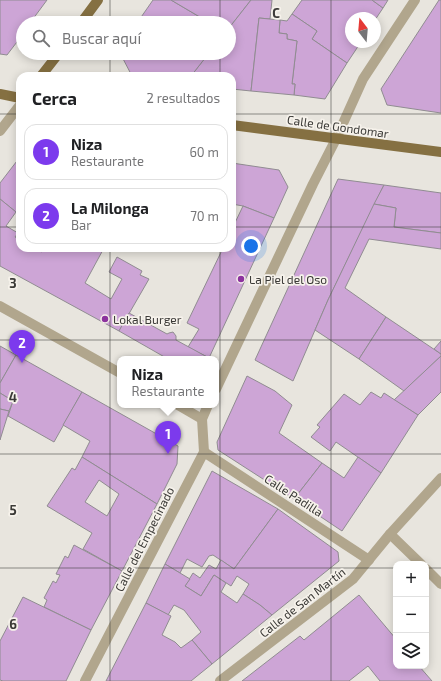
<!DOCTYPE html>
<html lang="es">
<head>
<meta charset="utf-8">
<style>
  body { margin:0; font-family:"Exo 2",sans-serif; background:#f6f6f6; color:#202124 }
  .controls { position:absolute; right:12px; bottom:12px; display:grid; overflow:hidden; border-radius:8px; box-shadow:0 2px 10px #0003 }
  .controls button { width:36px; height:36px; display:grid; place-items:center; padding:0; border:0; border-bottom:1px solid #e0e0e0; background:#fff; color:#202124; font:20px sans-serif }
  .compass { position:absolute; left:345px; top:12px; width:36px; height:36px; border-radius:50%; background:#fff; box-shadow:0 2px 10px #0003; rotate:344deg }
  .you { position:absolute; left:251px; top:246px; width:14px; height:14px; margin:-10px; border:3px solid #fff; border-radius:50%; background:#1a73e8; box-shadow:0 0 0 6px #1a73e833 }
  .badge { display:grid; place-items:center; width:26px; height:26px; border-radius:50%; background:#7c3aed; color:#fff; font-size:13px; font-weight:700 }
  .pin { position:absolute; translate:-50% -33px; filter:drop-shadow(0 1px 2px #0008) }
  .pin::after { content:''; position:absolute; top:21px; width:14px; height:12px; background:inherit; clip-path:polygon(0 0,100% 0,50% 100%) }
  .popup { position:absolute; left:117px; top:356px; width:102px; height:52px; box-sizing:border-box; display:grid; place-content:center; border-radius:8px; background:#fff; filter:drop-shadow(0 1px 3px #0005); font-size:13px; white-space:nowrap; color:#757577 }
  .popup b { font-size:15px; color:#202124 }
  .popup::after { content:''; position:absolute; left:50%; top:100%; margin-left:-8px; border:8px solid transparent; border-top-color:#fff }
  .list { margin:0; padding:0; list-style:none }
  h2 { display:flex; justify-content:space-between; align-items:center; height:52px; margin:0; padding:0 16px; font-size:17px }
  h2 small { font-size:13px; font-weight:400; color:#757577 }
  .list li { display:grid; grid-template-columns:26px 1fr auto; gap:12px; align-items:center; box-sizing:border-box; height:56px; margin:0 8px 8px; padding:0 8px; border:1px solid #e0e0e0; border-radius:12px }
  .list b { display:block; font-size:15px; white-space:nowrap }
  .list p { margin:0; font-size:13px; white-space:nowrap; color:#757577 }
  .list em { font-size:13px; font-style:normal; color:#757577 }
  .icon { flex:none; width:22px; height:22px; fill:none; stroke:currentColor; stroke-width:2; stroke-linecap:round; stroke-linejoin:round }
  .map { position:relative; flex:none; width:441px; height:681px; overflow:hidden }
  .search { position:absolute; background:#fff; box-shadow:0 2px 10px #0003; left:16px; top:16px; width:220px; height:44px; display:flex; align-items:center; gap:10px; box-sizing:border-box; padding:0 14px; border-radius:22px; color:#757577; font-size:15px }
  .panel { position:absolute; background:#fff; box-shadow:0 2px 10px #0003; left:16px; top:72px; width:220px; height:180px; border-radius:12px }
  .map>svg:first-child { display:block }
</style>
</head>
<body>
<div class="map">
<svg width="441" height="681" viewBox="0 0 441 681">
  <rect width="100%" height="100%" fill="#e8e5de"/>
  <g fill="#cda5d6" stroke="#908c91" fill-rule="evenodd">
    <path d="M0,0H47L30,23H23V34L7,55L0,54Z"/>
    <path d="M153,0H171L210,23H137Z"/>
    <path d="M171,0H251L229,28V23H210Z"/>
    <path d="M251,0H272L270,19L259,18L251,91L232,89V76H191L209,53H229V28Z"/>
    <path d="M302,0H372L383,8L375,20V18H351V42H361L347,63L312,39L317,31L292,14Z"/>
    <path d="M372,0H388L383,8Z"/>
    <path d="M439,0H441V113L387,105L381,89Z"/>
    <path d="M292,14L317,31L312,39L347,63L325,99L294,95L295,84H292L297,41L287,39V34L279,33L280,20L287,21Z"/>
    <path d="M259,18L280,20L279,33L287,34V39L297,41L292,84H295L294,95L251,91Z"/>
    <path d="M120,53H209L191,76H132Z"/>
    <path d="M20,157V206L16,212L0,199V183Z"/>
    <path d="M232,163L279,170L288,187L274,218L243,206L232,204Z"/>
    <path d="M338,179L384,185L328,300L293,381L255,360Z"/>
    <path d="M384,185L441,193V233L394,227L396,208L374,204Z"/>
    <path d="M0,199L16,212L6,226L18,233L15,237L20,240V248H35L42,252L44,248H104L85,283L111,299L122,279L109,272L117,257L142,271L140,275L149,279L119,331L0,266Z"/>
    <path d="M374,204L396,208L394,227L441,233V249L369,239L345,288L386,317L359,359L315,330L328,300Z"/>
    <path d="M243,206L274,218L209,358L188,347L199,329L187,323L223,248H232V229Z"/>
    <path d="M129,313L167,334L169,333L173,332L176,336V340L209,358L208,359H168L119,331Z"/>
    <path d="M386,317L441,354V356L404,391L359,359Z"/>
    <path d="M441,341V354L434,349Z"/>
    <path d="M0,346L16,355L0,383Z"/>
    <path d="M16,355L82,392L54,442L8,416L13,401L0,393V383Z"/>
    <path d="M441,356V392L418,415L394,400Z"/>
    <path d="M247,376L275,391L292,405L279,433L322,463L294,499L218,450L217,442Z"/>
    <path d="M82,392L178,446L177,464L157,504L82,457L90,441L63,425Z"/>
    <path d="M371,392L381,398L384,393L418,415L381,473L336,442L330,451L311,437L320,427L317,425L344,394L360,405Z"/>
    <path d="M0,393L13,401L9,411L0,409Z"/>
    <path d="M0,409L9,411L0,440Z"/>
    <path d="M82,457L157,504L122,571L83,549L92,533L47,506L72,468L75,470ZM99,480L119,494L107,516L85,502Z"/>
    <path d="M358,457L381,473L342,531L294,499L322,463L344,478Z"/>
    <path d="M212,471L278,509L234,569L213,555L209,556L202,567L187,559L180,573L165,564Z"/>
    <path d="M278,509L338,552L339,561L272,615L260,605L243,594L249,584L237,576L231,586L214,575L201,596L185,586L193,573L200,578L209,565L216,569L221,560L234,569Z"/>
    <path d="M74,545L122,571L91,630L44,607L47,600L44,598L53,581L56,583L60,575L56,574L65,556L68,558Z"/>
    <path d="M165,564L190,579L185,586L201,596L214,575L226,583L221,592L237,603L243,594L260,605L272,615L212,664L192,640L201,632L184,610L174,605L168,615L146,603Z"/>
    <path d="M359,595L396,639V666H419L432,681H380L368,666L349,681H242L300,636L304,640Z"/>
    <path d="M23,597L91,630L66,681H3L0,680V641Z"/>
    <path d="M146,603L171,616L162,635L175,642L181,648L192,640L212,664L191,681H106Z"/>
  </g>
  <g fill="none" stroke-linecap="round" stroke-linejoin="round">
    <g stroke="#b1a68d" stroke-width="10">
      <path d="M0,131L20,105"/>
      <path d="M0,306L120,373"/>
      <path d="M216,389L313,184L336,139L363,79L415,0"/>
      <path d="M178,405L202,419"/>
      <path d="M204,452L369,560"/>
      <path d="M390,534L421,564"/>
      <path d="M426,569L441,584"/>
      <path d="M85,681L204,452L202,419L208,405"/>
      <path d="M220,681L353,579L390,534L441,478"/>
    </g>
    <g stroke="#857042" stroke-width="10">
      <path d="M81,23L98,0"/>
      <path d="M41,76L59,53"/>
      <path d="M0,94L20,98"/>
      <path d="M232,125L441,152"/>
    </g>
  </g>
  <path fill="none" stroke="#3b3a37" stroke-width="1" stroke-opacity="0.55" d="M110,0V23M220,0V23M331,0V681M110,53V76M220,53V76M0,114H20M232,114H441M0,227H20M232,227H441M110,248V681M220,248V681M0,340H441M0,454H441M0,568H396M426,568H441"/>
  <g fill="#8c329e" stroke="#f6f2eb" stroke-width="1.5">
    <circle cx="241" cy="279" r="4"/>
    <circle cx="105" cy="319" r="4"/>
  </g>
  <g text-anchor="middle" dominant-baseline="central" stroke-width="3.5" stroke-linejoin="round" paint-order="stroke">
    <g font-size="12" fill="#3b3a37" stroke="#f6f2eb">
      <text transform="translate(338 126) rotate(8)">Calle de Gondomar</text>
      <text transform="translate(294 495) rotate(33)">Calle Padilla</text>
      <text transform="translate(144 539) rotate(-63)">Calle del Empecinado</text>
      <text transform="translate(302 602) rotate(-38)">Calle de San Martín</text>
    </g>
    <g font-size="12" fill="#3b3a37" stroke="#f6f2eb" text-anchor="start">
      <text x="249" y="279">La Piel del Oso</text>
      <text x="113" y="319">Lokal Burger</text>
    </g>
  </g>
  <g font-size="13" text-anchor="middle" font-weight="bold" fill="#3b3a37" stroke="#f6f2eb" stroke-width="3.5" stroke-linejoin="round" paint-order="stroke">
    <text x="276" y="18">C</text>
    <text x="13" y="288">3</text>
    <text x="13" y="402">4</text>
    <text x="13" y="515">5</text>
    <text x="13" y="629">6</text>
  </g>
</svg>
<div class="controls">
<button>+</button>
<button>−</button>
<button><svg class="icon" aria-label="layers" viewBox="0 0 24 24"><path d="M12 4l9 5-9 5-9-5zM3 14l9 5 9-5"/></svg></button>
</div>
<svg class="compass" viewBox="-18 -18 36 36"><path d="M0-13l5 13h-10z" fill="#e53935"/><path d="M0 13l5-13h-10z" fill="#757577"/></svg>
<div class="you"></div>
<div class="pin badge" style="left:168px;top:454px">1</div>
<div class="popup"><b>Niza</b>Restaurante</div>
<div class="pin badge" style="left:22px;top:363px">2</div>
<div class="search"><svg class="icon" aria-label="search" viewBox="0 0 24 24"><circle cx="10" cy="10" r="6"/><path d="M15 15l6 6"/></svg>Buscar aquí</div>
<section class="panel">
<h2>Cerca<small>2 resultados</small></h2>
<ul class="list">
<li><span class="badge">1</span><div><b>Niza</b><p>Restaurante</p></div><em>60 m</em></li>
<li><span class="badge">2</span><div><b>La Milonga</b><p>Bar</p></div><em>70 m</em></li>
</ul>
</section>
</div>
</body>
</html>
